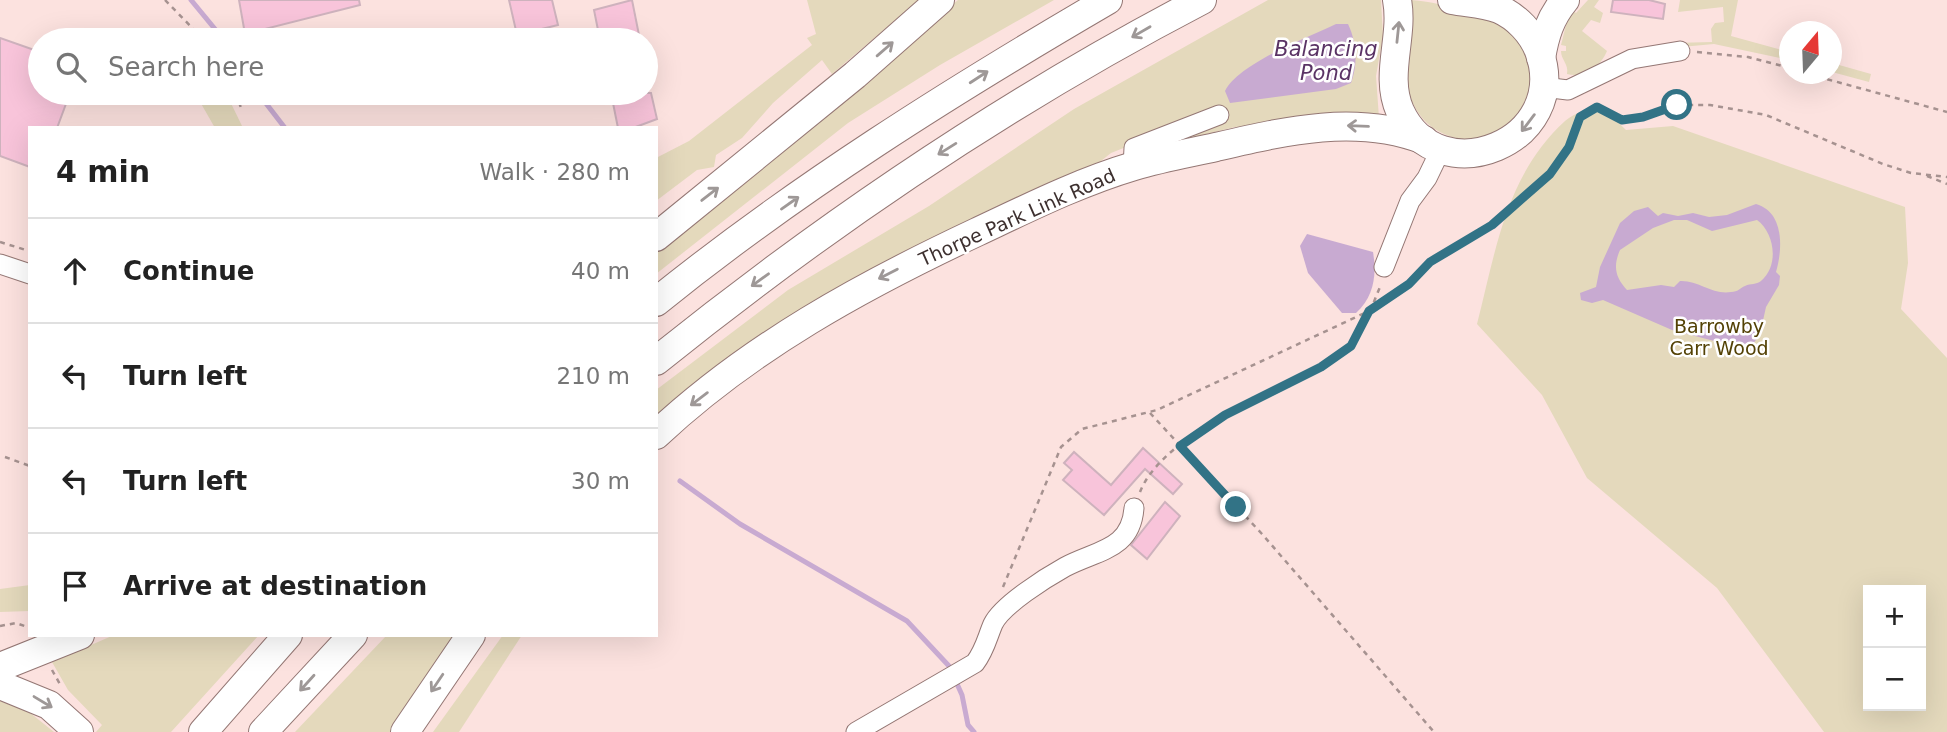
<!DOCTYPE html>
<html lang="en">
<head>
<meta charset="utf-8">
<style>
  body { margin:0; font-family:"DejaVu Sans",sans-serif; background:#f2f2f2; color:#222 }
  .controls { position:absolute; right:21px; bottom:21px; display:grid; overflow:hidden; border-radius:0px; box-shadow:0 7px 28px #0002 }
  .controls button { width:63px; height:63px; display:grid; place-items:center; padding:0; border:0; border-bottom:2px solid #e0e0e0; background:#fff; color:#222; font:35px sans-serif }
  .compass { position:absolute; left:1779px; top:21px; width:63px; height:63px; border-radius:50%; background:#fff; box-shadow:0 7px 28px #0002; rotate:19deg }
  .stop { position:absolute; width:21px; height:21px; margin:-16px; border:5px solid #327386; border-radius:50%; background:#fff }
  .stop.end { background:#327386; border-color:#fff; box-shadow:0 2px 7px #0008 }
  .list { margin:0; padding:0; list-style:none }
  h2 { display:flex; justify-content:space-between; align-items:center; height:91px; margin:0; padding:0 28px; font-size:30px }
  h2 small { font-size:23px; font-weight:400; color:#767676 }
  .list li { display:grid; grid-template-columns:46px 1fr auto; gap:21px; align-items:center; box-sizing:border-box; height:105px; padding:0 28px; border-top:2px solid #e0e0e0 }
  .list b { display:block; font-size:26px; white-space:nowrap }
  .list em { font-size:23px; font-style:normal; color:#767676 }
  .icon { flex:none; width:38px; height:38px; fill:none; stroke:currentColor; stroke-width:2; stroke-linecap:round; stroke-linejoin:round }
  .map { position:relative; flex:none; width:1947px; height:732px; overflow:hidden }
  .search { position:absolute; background:#fff; box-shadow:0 7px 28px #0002; left:28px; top:28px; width:630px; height:77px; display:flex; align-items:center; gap:18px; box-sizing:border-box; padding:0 24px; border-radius:38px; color:#767676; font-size:26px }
  .panel { position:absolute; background:#fff; box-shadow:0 7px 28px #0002; left:28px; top:126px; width:630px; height:511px; border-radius:0px }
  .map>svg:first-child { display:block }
</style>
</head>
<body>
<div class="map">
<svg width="1947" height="732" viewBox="0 0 1947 732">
  <rect width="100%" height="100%" fill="#fce2df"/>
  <g fill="#e4d9bc" fill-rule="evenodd">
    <path d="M807,0H919L832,74L822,60L773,103L742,138L716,155L714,167L697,170L656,201V158L689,141L812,45L807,38L816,34Z"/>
    <path d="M958,0H1054L940,65L848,123L656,274V251Z"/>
    <path d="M1268,0H1381L1383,36L1376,76L1379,118L1235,127L1182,140L1141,141L1111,153L1091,169L656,420V390L788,290L929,206L1074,109Z"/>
    <path d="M1406,0C1427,0 1443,5 1463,11C1478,15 1496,19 1508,28C1564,75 1511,165 1444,134C1428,127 1416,114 1410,96C1401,71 1406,27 1406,0Z"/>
    <path d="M1588,0H1599L1594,7L1603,13L1600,23L1591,20L1582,31L1607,51C1601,66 1584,79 1567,74C1569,64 1561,60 1561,51H1566V46L1561,45L1570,9L1576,13Z"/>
    <path d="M1680,0H1738L1731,36L1789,52V60L1714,44L1681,47L1673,43L1712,42L1711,29L1715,23L1724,22L1723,7L1678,12Z"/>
    <path d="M1832,63L1871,74L1869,82L1832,72Z"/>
    <path d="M195,93H226L243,128H215Z"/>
    <path d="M1599,104L1626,130L1673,126L1905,207L1908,263L1901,309L1947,358V732H1824L1717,588L1587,478L1542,395L1477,324C1496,250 1506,175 1565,121C1574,113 1588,109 1599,104ZM1868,590H1921V706H1868Z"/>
    <path d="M30,585V611L0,612V589Z"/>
    <path d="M114,635H259L171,732H96L102,725L68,690L52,662Z"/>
    <path d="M387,635H458L391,732H295Z"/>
    <path d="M503,635H522L459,732H433Z"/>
    <path d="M0,701L29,712L54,732H0Z"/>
  </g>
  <g fill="#c8aad1" fill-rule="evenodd">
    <path d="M1336,24H1348C1357,43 1358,64 1351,83L1336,89L1230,103L1225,91C1239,63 1307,38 1336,24Z"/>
    <path d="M1756,204C1784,212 1783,248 1776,272L1780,276L1779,285L1766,307L1760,334L1753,344L1741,348L1672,330L1603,300L1592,303L1581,300L1580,293L1596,287L1600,267L1620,223L1634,211L1648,207L1658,216L1663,213L1678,216L1693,213L1709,217L1727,215ZM1757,220C1774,232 1780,265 1761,281C1756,285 1751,283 1745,286C1740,288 1738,292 1731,292C1712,295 1698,280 1680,281L1674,287L1661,285L1627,290C1615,277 1613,266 1620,250L1653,228L1674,220H1687L1712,231Z"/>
    <path d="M1307,234L1373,252C1377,274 1374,297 1356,313H1342L1308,273L1300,246Z"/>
  </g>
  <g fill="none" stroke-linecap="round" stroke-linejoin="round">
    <g stroke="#c8aad1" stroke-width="5">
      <path d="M191,0L224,40"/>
      <path d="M258,93L285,128"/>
      <path d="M680,481L740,524L907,621L949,666L962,695L968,725L974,732"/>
    </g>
  </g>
  <g fill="#f8c4da" stroke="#ceb2bd" stroke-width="2">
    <path d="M239,0H359L360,5L245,34Z"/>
    <path d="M509,0H552L558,25L517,35Z"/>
    <path d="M632,0L640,40H600L594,10Z"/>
    <path d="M1613,0H1649L1665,4L1663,19L1611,12Z"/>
    <path d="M0,38L40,52V93H70L57,128H30V167L0,156Z"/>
    <path d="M611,93H651L657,119L633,128H618Z"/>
    <path d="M1143,448L1182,484L1173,494L1145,469L1104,515L1063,480L1072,470L1064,463L1074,452L1111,485Z"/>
    <path d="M1165,502L1180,516L1147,559L1131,545Z"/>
  </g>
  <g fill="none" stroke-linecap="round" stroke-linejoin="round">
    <defs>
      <g id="minor">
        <path d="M1543,87L1568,90L1632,59L1680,51"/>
        <path d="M1133,167L1134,148L1219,115"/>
        <path d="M0,264L30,274"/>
        <path d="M1384,267L1410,201L1427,178L1441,149"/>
        <path d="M856,732L975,663C985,650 987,638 993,624C1002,605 1047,577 1065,567C1097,550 1131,550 1134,508"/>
      </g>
      <g id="highway">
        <path d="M1397,0C1404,37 1384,75 1400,111C1439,196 1572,141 1539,51C1532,33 1517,17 1499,9C1484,3 1468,3 1452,0"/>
        <path d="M1541,58C1545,35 1550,18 1565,0"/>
        <path d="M656,237L855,75L940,0"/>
        <path d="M656,302C797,188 952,91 1108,0"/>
        <path d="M656,361C826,224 1008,101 1202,0"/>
        <path d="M656,435C750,347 862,286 977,232C1028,208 1080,182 1134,166C1161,158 1189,153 1216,147C1285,131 1356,114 1424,140"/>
        <path d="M0,667L80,635"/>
        <path d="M0,685L49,705L79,732"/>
        <path d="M203,732L288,635"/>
        <path d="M263,732L353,635"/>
        <path d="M405,732L471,635"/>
      </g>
    </defs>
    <use href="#minor" stroke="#947774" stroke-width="21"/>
    <use href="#highway" stroke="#947774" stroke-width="30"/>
    <g stroke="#a69290" stroke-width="2.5" stroke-dasharray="5 5" stroke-linecap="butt">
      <path d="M165,0L204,40"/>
      <path d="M1697,52L1748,57L1790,68"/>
      <path d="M1808,74L1947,112"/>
      <path d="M235,93L242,110"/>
      <path d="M1927,176L1947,184"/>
      <path d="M0,242L26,250"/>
      <path d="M1150,413L1262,534L1434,732"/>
      <path d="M5,457L30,466"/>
      <path d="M1140,492C1157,448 1232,409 1274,389C1300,376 1328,367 1349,347C1365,332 1372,304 1381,285"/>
      <path d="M1003,587L1061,447L1082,429L1157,410L1369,311L1409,284L1430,262L1492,224L1526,198L1550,174L1569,147L1580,117L1597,107L1622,120L1643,117L1677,105H1710L1766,115L1883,164L1911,173L1947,177"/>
      <path d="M0,626L16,623L30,628"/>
      <path d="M52,670L61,686"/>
    </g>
    <use href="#minor" stroke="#fff" stroke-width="19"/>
    <use href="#highway" stroke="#fff" stroke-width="28"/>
  </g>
  <defs><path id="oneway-shaft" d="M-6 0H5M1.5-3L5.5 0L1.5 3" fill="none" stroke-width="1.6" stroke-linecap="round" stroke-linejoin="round" transform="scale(1.75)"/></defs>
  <g stroke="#9e9897">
    <use href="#oneway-shaft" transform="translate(1141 32) rotate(150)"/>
    <use href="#oneway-shaft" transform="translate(1398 32) rotate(-84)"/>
    <use href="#oneway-shaft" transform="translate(885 49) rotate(-41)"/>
    <use href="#oneway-shaft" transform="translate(979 77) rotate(-33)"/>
    <use href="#oneway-shaft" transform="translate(1528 123) rotate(127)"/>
    <use href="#oneway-shaft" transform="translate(1358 126) rotate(-178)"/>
    <use href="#oneway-shaft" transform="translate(947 149) rotate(148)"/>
    <use href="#oneway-shaft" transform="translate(710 194) rotate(-38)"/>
    <use href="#oneway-shaft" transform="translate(790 203) rotate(-35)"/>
    <use href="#oneway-shaft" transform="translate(888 274) rotate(153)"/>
    <use href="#oneway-shaft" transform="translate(760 280) rotate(144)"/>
    <use href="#oneway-shaft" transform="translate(699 399) rotate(143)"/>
    <use href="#oneway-shaft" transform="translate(307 683) rotate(132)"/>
    <use href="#oneway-shaft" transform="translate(437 683) rotate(124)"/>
    <use href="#oneway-shaft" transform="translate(43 702) rotate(31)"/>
  </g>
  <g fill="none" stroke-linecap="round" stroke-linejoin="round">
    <path stroke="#327386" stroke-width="9" d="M1236,507L1180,446L1225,415L1321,367L1351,346L1369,311L1409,284L1430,262L1492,225L1550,174L1569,147L1580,117L1597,107L1622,120L1643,117L1677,105"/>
  </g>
  <g text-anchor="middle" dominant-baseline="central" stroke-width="5" stroke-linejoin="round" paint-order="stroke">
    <g font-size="19" fill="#3d302f" stroke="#fff">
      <text transform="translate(1017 217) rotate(-24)">Thorpe Park Link Road</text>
    </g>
    <g font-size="19" fill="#534105" stroke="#fff">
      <text x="1719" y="326">Barrowby<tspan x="1719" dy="22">Carr Wood</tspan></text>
    </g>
    <g font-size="21" font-style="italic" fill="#5a3365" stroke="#fff">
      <text x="1326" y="49">Balancing<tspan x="1326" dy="24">Pond</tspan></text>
    </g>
  </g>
</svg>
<div class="controls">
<button>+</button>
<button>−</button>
</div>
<svg class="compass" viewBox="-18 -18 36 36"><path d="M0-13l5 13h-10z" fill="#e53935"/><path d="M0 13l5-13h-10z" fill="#767676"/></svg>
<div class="stop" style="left:1677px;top:105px"></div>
<div class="stop end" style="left:1236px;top:507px"></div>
<div class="search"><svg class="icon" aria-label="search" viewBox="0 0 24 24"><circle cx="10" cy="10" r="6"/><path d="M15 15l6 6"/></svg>Search here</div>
<section class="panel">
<h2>4 min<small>Walk · 280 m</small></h2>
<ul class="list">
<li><svg class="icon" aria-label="ahead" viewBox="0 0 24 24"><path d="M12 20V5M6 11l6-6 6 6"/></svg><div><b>Continue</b></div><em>40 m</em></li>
<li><svg class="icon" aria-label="left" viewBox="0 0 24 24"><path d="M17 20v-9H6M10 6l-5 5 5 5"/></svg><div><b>Turn left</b></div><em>210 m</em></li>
<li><svg class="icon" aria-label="left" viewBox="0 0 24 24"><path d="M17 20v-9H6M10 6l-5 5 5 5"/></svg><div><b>Turn left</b></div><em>30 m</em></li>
<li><svg class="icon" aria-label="arrive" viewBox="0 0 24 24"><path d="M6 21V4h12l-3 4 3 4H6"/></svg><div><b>Arrive at destination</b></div></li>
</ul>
</section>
</div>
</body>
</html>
